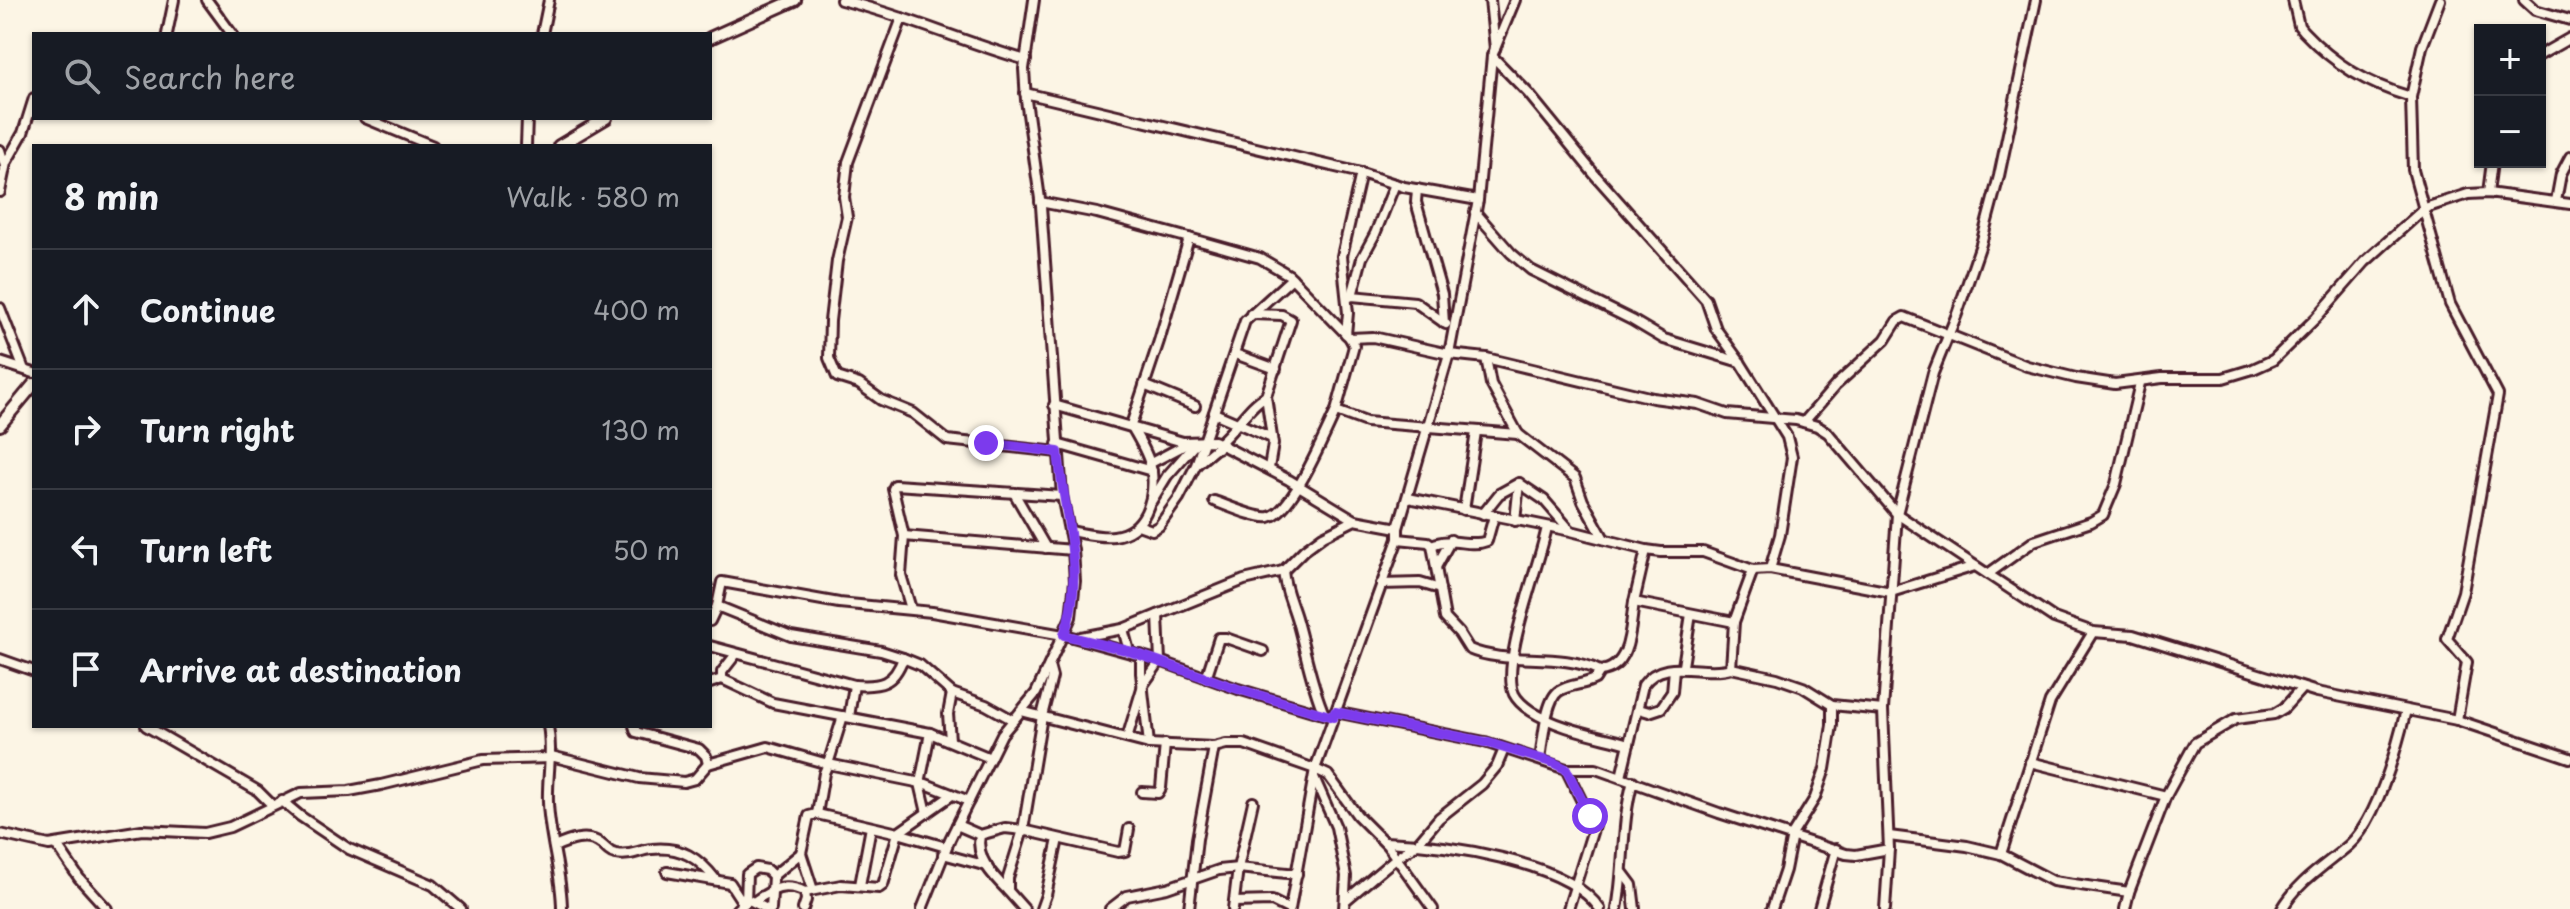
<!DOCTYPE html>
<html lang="en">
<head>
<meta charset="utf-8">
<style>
  body { margin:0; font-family:"Playpen Sans",sans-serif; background:#20242c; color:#f1f3f6 }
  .controls { position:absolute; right:24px; top:24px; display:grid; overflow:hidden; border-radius:0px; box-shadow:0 2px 6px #0004 }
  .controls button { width:72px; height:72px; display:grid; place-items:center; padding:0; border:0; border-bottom:2px solid #363941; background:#171b24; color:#f1f3f6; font:40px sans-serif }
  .stop { position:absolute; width:24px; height:24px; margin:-18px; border:6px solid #7c3aed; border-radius:50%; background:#fff }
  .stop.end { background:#7c3aed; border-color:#fff; box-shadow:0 2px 8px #0008 }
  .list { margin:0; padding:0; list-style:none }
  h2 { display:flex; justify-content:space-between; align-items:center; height:104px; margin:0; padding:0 32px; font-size:34px }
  h2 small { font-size:26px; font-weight:400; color:#9ea1a6 }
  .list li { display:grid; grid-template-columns:52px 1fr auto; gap:24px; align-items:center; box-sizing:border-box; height:120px; padding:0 32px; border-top:2px solid #363941 }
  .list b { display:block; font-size:30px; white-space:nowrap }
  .list em { font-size:26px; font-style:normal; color:#9ea1a6 }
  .icon { flex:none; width:44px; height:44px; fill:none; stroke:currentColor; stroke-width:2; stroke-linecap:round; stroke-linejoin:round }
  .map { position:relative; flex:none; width:2570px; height:909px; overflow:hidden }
  .search { position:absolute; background:#171b24; box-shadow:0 2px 6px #0004; left:32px; top:32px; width:680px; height:88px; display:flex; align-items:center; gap:20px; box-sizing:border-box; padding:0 28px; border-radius:0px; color:#9ea1a6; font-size:30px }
  .panel { position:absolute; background:#171b24; box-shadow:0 2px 6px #0004; left:32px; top:144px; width:680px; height:584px; border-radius:0px }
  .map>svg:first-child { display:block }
</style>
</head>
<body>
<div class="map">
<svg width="2570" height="909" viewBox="0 0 2570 909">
  <rect width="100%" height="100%" fill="#fcf5e5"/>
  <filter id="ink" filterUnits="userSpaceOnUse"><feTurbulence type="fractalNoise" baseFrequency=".0125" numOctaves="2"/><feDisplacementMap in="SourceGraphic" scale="16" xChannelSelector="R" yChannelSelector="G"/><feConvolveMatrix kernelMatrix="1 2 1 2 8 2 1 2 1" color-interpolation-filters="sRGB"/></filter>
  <g filter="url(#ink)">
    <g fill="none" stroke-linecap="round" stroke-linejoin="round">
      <defs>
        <g id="minor">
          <path d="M207,0L232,34"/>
          <path d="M841,0C904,15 963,42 1026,60"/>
          <path d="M1490,0L1495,49"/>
          <path d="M2293,0L2299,26L2303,31C2335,65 2367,84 2411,97"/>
          <path d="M2440,0L2422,47L2411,97L2413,170L2450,304L2498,395L2463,592L2447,639L2467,662L2457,720"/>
          <path d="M2524,0L2535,10L2570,20"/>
          <path d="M902,18L848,162L844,197L847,217L837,261L830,321L829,358L837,377L859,384L881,400L913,413L947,440L1058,452"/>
          <path d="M167,34L174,0"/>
          <path d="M542,34L549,0"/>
          <path d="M2540,55L2570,38"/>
          <path d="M1492,56L1528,93L1595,175L1706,300L1716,329L1740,362L1787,437L1792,457L1780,535L1770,569"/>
          <path d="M1025,93L1361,173L1404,187L1478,200"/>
          <path d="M365,118L433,146"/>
          <path d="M526,146L527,118"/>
          <path d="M0,150L5,166"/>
          <path d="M1417,189L1416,202L1442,294L1444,323"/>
          <path d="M0,192L6,163L23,133L34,98"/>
          <path d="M2488,193L2492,162"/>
          <path d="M2556,201L2561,174L2570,157"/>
          <path d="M1040,202L1097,213L1189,238"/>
          <path d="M1475,212L1511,253L1531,270L1632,320L1664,339L1740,362"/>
          <path d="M1352,296L1362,258L1375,234L1395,184"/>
          <path d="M1348,298L1352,296L1415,302L1446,324"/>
          <path d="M0,308L23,367"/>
          <path d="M1251,314L1282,315L1291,320L1266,396L1273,444L1269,468"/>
          <path d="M1346,334L1348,313L1342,256L1361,173"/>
          <path d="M1350,338L1373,337L1449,354L1486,358L1491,384L1518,434L1575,478L1583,501L1604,539"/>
          <path d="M1235,354L1276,369"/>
          <path d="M1486,358L1653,398L1698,404L1727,414L1796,420L1817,426L1828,433L1897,514L2054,618L2093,632L2133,635L2317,692L2457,720L2570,758"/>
          <path d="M0,362L34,373"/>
          <path d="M1144,385L1195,406"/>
          <path d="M1054,405L1183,442L1214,441L1289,480L1355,520L1398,528"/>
          <path d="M1214,413L1272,438"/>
          <path d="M1804,422L1836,385L1885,340L1897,321L1904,317L2027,366L2076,378L2115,384L2162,378H2223L2253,369L2273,360L2316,318L2365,262L2425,208L2468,194L2488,193L2570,204"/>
          <path d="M1219,443C1235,430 1250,404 1266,396"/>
          <path d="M1057,444L1152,471"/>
          <path d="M1149,464L1187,444"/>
          <path d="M1197,464L1215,449L1224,445"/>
          <path d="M1014,493L1046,548"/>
          <path d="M1408,498L1571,531L1646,550L1661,552H1703L1753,570L1770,569L1891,592L1975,566"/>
          <path d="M1214,501C1226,505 1257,519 1269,517C1293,512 1325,433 1336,411"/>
          <path d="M1151,502L1167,476L1196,443"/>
          <path d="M1464,510L1476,432"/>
          <path d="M1483,514L1499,494L1519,483L1544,500L1570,530"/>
          <path d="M1515,521L1519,483"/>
          <path d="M1138,525L1152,530L1159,526L1179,498L1196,465L1245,321L1292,278"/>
          <path d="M1547,527C1540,564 1500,663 1514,694C1517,700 1525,707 1531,711C1559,729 1597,735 1629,744"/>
          <path d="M1069,531C1083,533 1100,538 1114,536C1145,532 1155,499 1152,472C1149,455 1139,440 1131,425L1159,341L1189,238L1260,258L1289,275L1350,338L1354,346L1336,411L1366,422L1518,434"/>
          <path d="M904,536L1073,550"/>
          <path d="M1398,539L1428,542L1432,545L1445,618L1459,633L1469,649C1507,666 1560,651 1600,671L1595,679C1584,685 1570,684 1559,691C1545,700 1543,743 1540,759"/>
          <path d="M1432,545C1451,536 1469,548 1487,541L1494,516"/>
          <path d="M1646,550L1634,602L1734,622"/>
          <path d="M1436,567L1451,540"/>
          <path d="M1283,571C1285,591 1292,603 1297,621C1306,653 1311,684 1324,714"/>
          <path d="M1988,574L2034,541L2091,522L2103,515L2116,484L2140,383"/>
          <path d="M1381,584L1420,583L1440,589"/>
          <path d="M717,606L722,582L839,603L932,612L1069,636L1160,661L1238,689L1333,717"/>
          <path d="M911,609L901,575L904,536L893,489L895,485L1062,496"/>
          <path d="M710,621L717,606L791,636L881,651L903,658L920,665L952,693L986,705L1013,720"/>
          <path d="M1123,629L1129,651"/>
          <path d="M1081,637L1123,629L1244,580L1283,571L1304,550L1323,536L1355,520"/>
          <path d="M710,646L854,685C880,687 894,684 903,658"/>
          <path d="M736,654L722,672V679L773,703L930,733L990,758"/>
          <path d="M1141,655V673L1149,744"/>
          <path d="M0,659L34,671"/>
          <path d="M1683,666L1691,614"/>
          <path d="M1731,668L1777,678L1803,687L1832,705L1883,710"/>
          <path d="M1600,671C1632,668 1630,626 1634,602"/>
          <path d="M1206,678L1219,638H1226L1263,651"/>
          <path d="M710,683L722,679"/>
          <path d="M1639,709L1649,712L1661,708L1672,692L1674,669"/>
          <path d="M1021,711L1149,744L1214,747L1226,744H1244L1315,769L1328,775L1357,815L1387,845L1433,909"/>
          <path d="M1335,712L1485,742L1566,769H1596L1719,813L1846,854L1856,855L1889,849"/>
          <path d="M849,717L854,685"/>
          <path d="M146,726L258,791L272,805"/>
          <path d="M548,726C553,752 547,776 548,802C549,838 562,873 562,909"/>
          <path d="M634,726L636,732L699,749L706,756L708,764"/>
          <path d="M1127,738L1143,685L1160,661L1158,615"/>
          <path d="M950,740L948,714L952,693"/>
          <path d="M551,756L639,778L684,782L695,779L708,764L768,747L828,764L843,716"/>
          <path d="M2030,762L2166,796"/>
          <path d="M1566,769L1594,826L1568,909"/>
          <path d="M1314,777L1336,827L1346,876L1344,909"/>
          <path d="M1621,777L1643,685C1664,655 1703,677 1731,668L1734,622L1753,570"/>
          <path d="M1142,792L1158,793L1161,788L1165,744"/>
          <path d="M282,801L300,816L349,849L433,885L461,909"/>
          <path d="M927,813L920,783L930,733"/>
          <path d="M817,814L824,773L828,764L926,784L969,801"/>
          <path d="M957,825L980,835L1005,828L1023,830L1118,852L1125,851L1129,829"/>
          <path d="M0,834L49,845L142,830L205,833L230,827L301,793L349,791L381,785L483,760L551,758"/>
          <path d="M980,835C975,858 993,876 1008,891"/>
          <path d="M1889,836L1967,846L2001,854L2053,881L2129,892"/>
          <path d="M1385,842C1442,844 1567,860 1600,909"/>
          <path d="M56,844L79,878L107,909"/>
          <path d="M554,847C568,841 587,833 601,844C607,848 608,853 616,854C630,857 639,850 652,849C681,846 699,858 716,880"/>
          <path d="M943,854L987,866"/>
          <path d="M2001,854L2050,702L2093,632"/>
          <path d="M667,872L730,883L743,903"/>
          <path d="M1623,873L1632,885L1635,909"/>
          <path d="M773,876L801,853"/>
          <path d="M860,885L871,827"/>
          <path d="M813,890L801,853L809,816L817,814L898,833L952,795"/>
          <path d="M805,892L841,885L879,888L883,885L898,833L946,847"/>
          <path d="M1346,900L1396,858L1417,844L1439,818L1482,784L1497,766L1504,749"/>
          <path d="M746,901L747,874L756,868L767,870L773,876L771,909"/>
          <path d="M755,901C773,889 784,882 805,892L806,900L803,909"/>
          <path d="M1234,902L1272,901L1288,909"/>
          <path d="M737,909L749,900L767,909"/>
          <path d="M922,909L950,839L1002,734L1036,693L1071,617L1075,581L1073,550L1062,496L1041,206L1026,100L1024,69L1034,0"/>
          <path d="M1024,909L1008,891V878L1023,830L1042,716L1052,677L1049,666"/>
          <path d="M1041,909L1046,895L1058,839"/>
          <path d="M1110,909L1127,896L1167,888L1219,870L1238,868L1297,874"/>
          <path d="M1189,909L1197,839L1214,747"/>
          <path d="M1233,909L1238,868L1253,802"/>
          <path d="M1290,909L1315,769L1398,539V528L1449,354L1478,200L1492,56L1515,0"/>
          <path d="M1617,909C1625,866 1621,823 1633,781"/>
          <path d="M1772,909L1785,870L1792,835L1815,798L1825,769L1832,725V705"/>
          <path d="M1819,909L1836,849"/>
          <path d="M1885,909L1889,849L1883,710L1897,514L1933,373L1957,314L1981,244L1999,176L2036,0"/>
          <path d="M2125,909L2129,892L2166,796L2195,743L2236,719L2274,714L2284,708L2302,688"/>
          <path d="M2282,909C2299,880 2325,866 2349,845C2378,819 2397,747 2406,710"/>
        </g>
        <g id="tertiary">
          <path d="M710,38L795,0"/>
          <path d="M559,146L606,118"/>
          <path d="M0,425L34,384"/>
        </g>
      </defs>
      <use href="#minor" stroke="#4a1f2b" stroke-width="14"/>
      <use href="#tertiary" stroke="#4a1f2b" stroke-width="16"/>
      <use href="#minor" stroke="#fcf5e5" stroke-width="8"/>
      <use href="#tertiary" stroke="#fcf5e5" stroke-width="10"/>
    </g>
  </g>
  <g fill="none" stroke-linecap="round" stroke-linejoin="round" filter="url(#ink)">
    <path stroke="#7c3aed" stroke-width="10" d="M986,443L1058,452C1064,513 1086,575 1064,635L1129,651L1238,689L1333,717L1335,712L1485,742L1554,763L1566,769L1590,816"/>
  </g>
</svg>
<div class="controls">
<button>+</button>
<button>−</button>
</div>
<div class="stop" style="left:1590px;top:816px"></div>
<div class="stop end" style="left:986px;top:443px"></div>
<div class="search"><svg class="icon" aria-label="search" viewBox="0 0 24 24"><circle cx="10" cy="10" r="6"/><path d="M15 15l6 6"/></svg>Search here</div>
<section class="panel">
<h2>8 min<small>Walk · 580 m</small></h2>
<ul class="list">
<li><svg class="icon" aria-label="ahead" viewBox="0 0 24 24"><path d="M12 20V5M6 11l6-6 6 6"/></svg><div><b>Continue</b></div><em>400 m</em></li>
<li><svg class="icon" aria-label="right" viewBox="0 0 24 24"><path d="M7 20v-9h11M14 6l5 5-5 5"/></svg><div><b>Turn right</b></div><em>130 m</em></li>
<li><svg class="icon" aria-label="left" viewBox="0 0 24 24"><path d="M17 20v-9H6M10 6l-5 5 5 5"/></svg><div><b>Turn left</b></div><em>50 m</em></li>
<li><svg class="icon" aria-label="arrive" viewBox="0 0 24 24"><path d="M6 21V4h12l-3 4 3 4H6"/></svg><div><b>Arrive at destination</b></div></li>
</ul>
</section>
</div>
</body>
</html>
